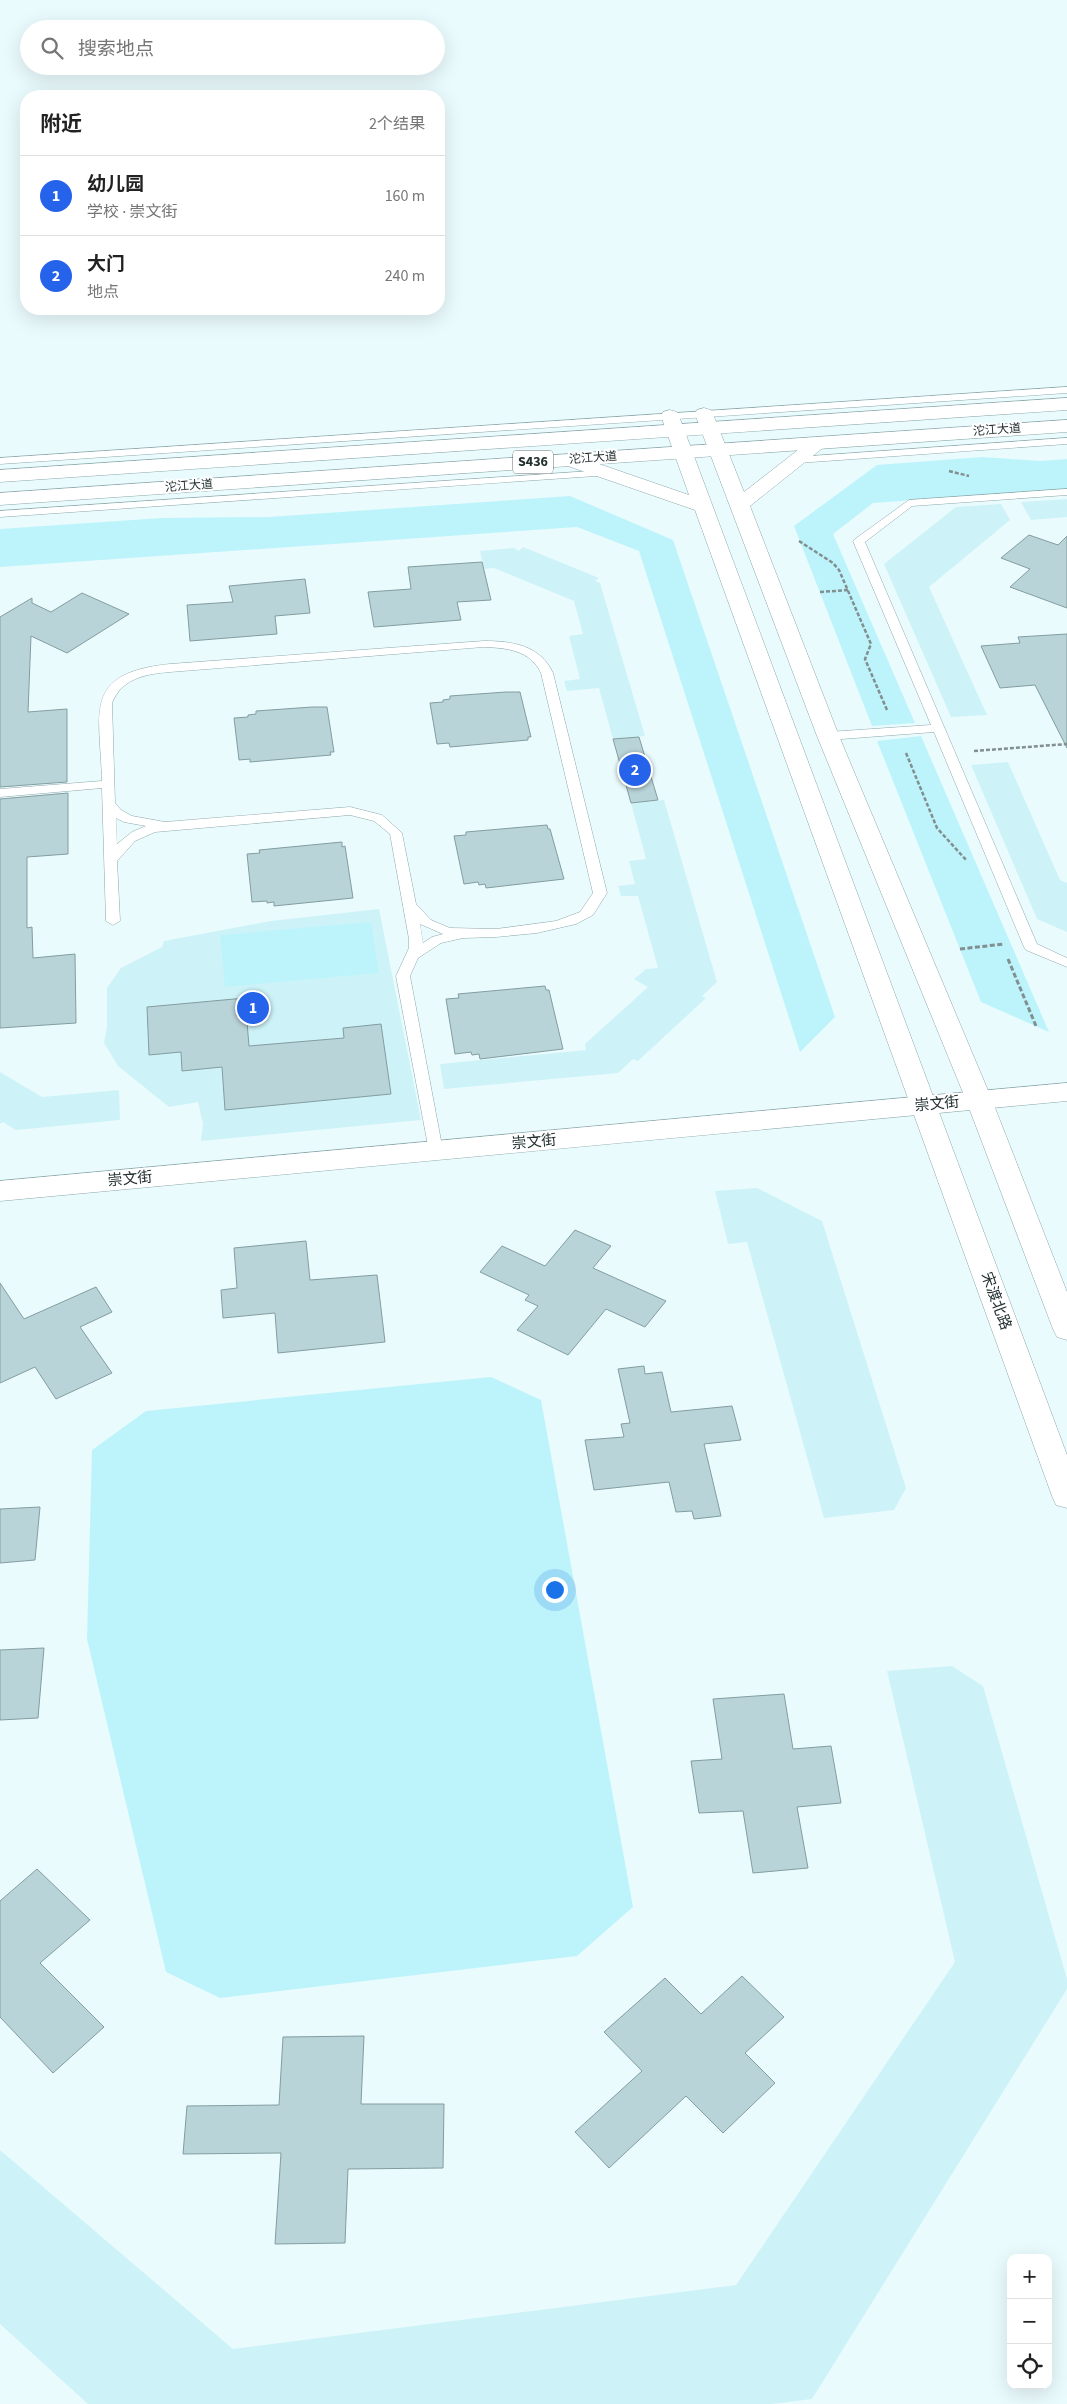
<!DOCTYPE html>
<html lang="zh">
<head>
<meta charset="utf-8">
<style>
  body { margin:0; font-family:"Source Sans 3","Noto Sans SC",sans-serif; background:#f2f2f2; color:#222 }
  .controls { position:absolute; right:15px; bottom:15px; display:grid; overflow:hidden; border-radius:10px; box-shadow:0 5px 20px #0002 }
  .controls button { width:45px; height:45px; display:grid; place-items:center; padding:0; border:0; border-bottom:1px solid #e0e0e0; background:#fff; color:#222; font:25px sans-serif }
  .you { position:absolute; left:554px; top:1589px; width:18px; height:18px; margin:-12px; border:4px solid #fff; border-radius:50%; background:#1a73e8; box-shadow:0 0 0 8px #1a73e833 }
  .badge { display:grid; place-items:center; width:32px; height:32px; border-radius:50%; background:#2563eb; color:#fff; font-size:16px; font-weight:700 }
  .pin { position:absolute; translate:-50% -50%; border:2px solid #fff; box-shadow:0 1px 5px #0006 }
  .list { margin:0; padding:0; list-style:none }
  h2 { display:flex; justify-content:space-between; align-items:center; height:65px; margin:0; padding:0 20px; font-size:21px }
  h2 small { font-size:16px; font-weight:400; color:#767676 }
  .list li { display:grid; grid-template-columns:32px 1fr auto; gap:15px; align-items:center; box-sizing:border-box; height:80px; padding:0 20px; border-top:1px solid #e0e0e0 }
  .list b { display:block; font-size:19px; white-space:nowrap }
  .list p { margin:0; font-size:16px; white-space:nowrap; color:#767676 }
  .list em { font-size:16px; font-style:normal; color:#767676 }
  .icon { flex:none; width:28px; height:28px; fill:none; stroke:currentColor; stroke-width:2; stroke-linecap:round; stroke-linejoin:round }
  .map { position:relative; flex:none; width:1067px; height:2404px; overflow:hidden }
  .search { position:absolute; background:#fff; box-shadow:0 5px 20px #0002; left:20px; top:20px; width:425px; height:55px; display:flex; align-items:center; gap:12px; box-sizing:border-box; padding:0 18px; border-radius:28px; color:#767676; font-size:19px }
  .panel { position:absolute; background:#fff; box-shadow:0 5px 20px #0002; left:20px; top:90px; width:425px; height:225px; border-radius:20px }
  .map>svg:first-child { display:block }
</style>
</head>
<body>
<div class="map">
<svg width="1067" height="2404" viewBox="0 0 1067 2404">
  <rect width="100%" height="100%" fill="#eafbfd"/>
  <g fill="#cdf3f8">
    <path d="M1067,499V517L1031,520L1021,502Z"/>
    <path d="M1001,504L1010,520L929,587L987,715L951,717L884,564L956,507Z"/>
    <path d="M523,547L599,578L595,581L600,583L645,736L613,739L599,688L567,691L564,681L580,679L569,636L583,634L574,601L494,568L484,569L480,551L514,548L519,551Z"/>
    <path d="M1008,762L1060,880L1067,883V932L1037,919L971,765Z"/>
    <path d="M664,800L717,982L702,996L706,998L638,1061L633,1059L618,1073L444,1089L440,1064L586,1050L585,1044L648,987L634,979L646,969L658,968L638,896H621L618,886L635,884L629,861L646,859L631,803Z"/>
    <path d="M379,909L421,1120L201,1141L203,1124L198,1102L169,1107L118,1066L104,1043L107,1027V988L121,968L162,947L164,941L271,921Z"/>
    <path d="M0,1072L42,1097L119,1090L120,1120L16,1130L3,1122L0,1124Z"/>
    <path d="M757,1188L822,1221L906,1488L894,1510L824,1518L747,1242L728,1244L715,1191Z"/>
    <path d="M952,1666L983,1686L1067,1979V1989L812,2399L772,2404H88L0,2324V2150L233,2349L736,2285L955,1962L887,1671Z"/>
  </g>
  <g fill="#bdf4fb">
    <path d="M982,457L1040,461L1067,459V489L873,503L833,534L915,723L872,726L794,526L877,465Z"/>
    <path d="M570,496L673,540L835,1017L800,1052L639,551L577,527L0,567V529L162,518L269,517Z"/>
    <path d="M921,736L1049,1032L981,1002L877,741Z"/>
    <path d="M371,922L379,973L225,987L220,935Z"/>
    <path d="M491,1377L541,1400L633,1907L577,1956L220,1998L166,1972L87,1639L92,1450L146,1411Z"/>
  </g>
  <g fill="#b9d4d8" stroke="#829da0">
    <path d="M1029,535L1058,545L1067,536V608L1010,587L1030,569L1001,558Z"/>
    <path d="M482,562L491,600L457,602L461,620L374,627L368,592L411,589L408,567Z"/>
    <path d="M305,579L310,613L275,616L277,634L190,641L187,605L233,602L229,586Z"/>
    <path d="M82,593L129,614L67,653L31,636L28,712L67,709V782L0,787V617L32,598V603L51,612Z"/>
    <path d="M1067,634V748L1035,685L1000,688L981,646L1020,643L1018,637Z"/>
    <path d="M506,692H520L531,737H528V740L450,747L449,743L437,744L430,703L443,702V700L450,699V696Z"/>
    <path d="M312,707H327L334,752H330L331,755L250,762V759L239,760L234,718L248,717V715L256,714V711Z"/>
    <path d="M639,737L658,800L631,803L613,739Z"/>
    <path d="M68,793V854L27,857V928L32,927L33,958L75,954L76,1023L0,1028V799Z"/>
    <path d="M547,825L548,829H550L564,879L486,888L485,884L479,885L478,882L464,884L454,836L466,835V832Z"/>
    <path d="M342,842V847L345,846L353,898L274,906V902L267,903V901L252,902L247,854L260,853L259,850Z"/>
    <path d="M545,986L546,990H549L563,1049L480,1059L479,1054L472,1055L471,1052L455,1054L446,999L459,998L458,994Z"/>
    <path d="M245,998L249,1046L344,1038L343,1028L381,1024L391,1094L225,1110L222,1067L182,1071L181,1052L149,1055L147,1007Z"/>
    <path d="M575,1230L611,1246L593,1268L666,1301L645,1327L606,1309L568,1355L517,1330L538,1306L525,1300L529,1295L480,1272L502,1246L545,1266Z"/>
    <path d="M306,1241L310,1280L377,1275L385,1342L278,1353L275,1313L223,1318L221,1290L237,1288L234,1248Z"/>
    <path d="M0,1283L24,1319L96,1287L112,1312L80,1327L112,1373L56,1399L35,1367L0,1383Z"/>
    <path d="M644,1366L645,1374L662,1372L671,1412L732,1406L741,1440L704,1444L721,1516L694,1519L692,1511L676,1512L669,1482L594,1490L585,1440L624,1437L621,1424L630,1423L618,1369Z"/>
    <path d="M40,1507L35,1560L0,1563V1509Z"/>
    <path d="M44,1648L38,1718L0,1720V1650Z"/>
    <path d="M784,1694L793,1749L831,1746L841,1803L797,1807L808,1868L753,1873L743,1811L699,1813L691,1761L722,1759L713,1699Z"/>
    <path d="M37,1869L90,1920L40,1963L104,2027L53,2073L0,2017V1901Z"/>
    <path d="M742,1976L784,2017L745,2053L775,2083L723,2133L686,2096L609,2168L575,2132L642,2071L604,2032L665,1978L701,2014Z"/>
    <path d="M364,2036L361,2104H444L443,2168L348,2169L345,2243L275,2244L281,2153L183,2154L187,2106L279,2105L283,2037Z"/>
  </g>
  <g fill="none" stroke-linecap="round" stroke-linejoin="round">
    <defs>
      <g id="service">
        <path d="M1067,387V393L0,464V458Z"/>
        <path d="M1067,438V444L797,463L792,460L797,457Z"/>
        <path d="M606,470L610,471V475L0,517V511Z"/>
        <path d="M1067,489V495L912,506L865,542L1037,944L1067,958V967L1026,950L1024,947L934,732L828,740L822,736L828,732L931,725L853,541L855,539L909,500Z"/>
        <path d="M484,641C512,641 540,645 553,673L607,893L593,915L576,924L537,933L496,937L463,938L441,943L418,958L410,976L443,1151L441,1155H431L429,1151L396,976L409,948V939L390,834L374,821L350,815L155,832L135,841L117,861L120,921L113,925L106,921L102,788L0,797V789L102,781C100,711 82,673 170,664ZM484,647C507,648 530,650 541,673L593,893L580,912L556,921L496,929L450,928L431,920L416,904L402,833L382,815L350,807L165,822L132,816L121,810L115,803L112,703C122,678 146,674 170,672ZM116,818L124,822L146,826L132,832L117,844ZM420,924L443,934L432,937L423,943Z"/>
      </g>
      <path id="tertiary" d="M1067,1083V1101L0,1201V1181Z"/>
      <g id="secondary">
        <path d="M704,408L711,410L713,414L744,492L812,439H826L829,443L750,506L839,736L992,1100L1067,1292V1340L1057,1337L1053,1329L966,1100L817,736L695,414L697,410Z"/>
        <path d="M670,410L677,412L679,416L1067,1455V1508L1056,1505L1052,1496L695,510L562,464L559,460L562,456L569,454L576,456L689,495L661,416L663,412Z"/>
      </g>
      <g id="trunk">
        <path d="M1067,398V410L0,482V470Z"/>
        <path d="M1067,420V432L0,505V493Z"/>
      </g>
    </defs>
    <use href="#service" stroke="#8da7ab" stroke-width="1"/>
    <use href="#tertiary" stroke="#8da7ab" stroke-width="1"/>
    <use href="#secondary" stroke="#8da7ab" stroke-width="1"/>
    <use href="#trunk" stroke="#8da7ab" stroke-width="1"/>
    <g stroke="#818f90" stroke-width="2.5" stroke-dasharray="4 2" stroke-linecap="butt">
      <path d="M949,471L969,476"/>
      <path d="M799,541L833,563L839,570L871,644L865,659L887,710"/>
      <path d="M820,592L849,590"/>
      <path d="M974,751L1067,744"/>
      <path d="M906,753L937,828L967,861"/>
    </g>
    <g stroke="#818f90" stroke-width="3" stroke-dasharray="5 2.5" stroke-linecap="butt">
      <path d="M960,949L1004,944"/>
      <path d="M1008,959L1036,1026"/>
    </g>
    <use href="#service" fill="#fff" fill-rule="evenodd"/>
    <use href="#tertiary" fill="#fff" fill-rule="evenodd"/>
    <use href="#secondary" fill="#fff" fill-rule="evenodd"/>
    <use href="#trunk" fill="#fff" fill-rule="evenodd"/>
  </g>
  <g text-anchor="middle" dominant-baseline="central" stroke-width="4" stroke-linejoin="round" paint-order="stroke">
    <g font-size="12" fill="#253031" stroke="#fff">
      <text transform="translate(997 430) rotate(-4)">沱江大道</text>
      <text transform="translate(593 458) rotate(-4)">沱江大道</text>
      <text transform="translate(189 486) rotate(-4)">沱江大道</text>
    </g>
    <rect fill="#fff" stroke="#666e6f" stroke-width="1" x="513" y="450.5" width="40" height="23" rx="4"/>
    <g font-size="14" font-weight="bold" fill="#253031">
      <text x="533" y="462">S436</text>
    </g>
    <g font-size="15" fill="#253031" stroke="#fff">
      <text transform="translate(937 1104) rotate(-5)">崇文街</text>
      <text transform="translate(534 1142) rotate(-5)">崇文街</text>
      <text transform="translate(130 1179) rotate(-5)">崇文街</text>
      <text transform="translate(996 1301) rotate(70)">宋渡北路</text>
    </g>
  </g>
</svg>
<div class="controls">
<button>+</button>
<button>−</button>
<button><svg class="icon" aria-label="locate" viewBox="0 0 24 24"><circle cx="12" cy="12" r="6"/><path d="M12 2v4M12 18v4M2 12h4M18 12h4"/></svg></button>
</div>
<div class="you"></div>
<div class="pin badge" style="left:253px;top:1008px">1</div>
<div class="pin badge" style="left:635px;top:770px">2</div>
<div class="search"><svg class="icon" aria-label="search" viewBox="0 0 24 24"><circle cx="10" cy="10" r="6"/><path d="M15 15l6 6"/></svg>搜索地点</div>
<section class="panel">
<h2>附近<small>2个结果</small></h2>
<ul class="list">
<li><span class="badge">1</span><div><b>幼儿园</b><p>学校 · 崇文街</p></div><em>160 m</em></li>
<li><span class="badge">2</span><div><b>大门</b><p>地点</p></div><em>240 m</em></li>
</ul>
</section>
</div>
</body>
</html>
